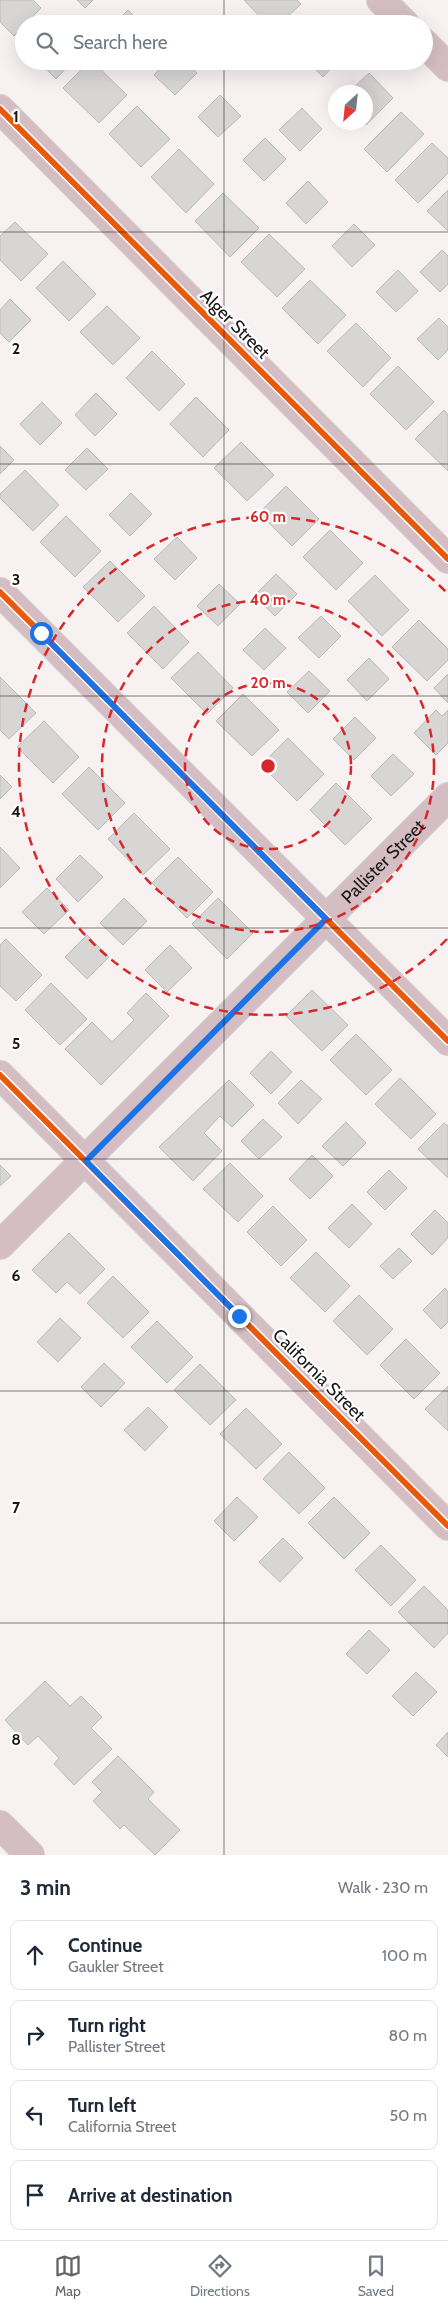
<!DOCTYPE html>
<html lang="en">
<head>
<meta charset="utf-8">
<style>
  body { margin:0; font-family:Cabin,sans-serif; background:#f6f6f7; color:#1f2937 }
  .compass { position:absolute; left:328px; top:85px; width:45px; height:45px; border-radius:50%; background:#fff; box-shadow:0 5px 20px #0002; rotate:207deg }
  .stop { position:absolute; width:15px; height:15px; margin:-11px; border:4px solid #1a73e8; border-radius:50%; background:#fff }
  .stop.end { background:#1a73e8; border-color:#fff; box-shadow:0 1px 5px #0008 }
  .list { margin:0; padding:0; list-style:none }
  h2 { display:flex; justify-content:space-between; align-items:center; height:65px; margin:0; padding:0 20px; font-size:21px }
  h2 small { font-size:16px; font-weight:400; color:#747a83 }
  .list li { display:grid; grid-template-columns:32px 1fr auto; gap:15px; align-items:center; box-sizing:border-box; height:70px; margin:0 10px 10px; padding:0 10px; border:1px solid #e0e1e3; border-radius:10px }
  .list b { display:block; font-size:19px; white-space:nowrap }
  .list p { margin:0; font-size:16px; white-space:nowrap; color:#747a83 }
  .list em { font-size:16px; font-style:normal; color:#747a83 }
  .icon { flex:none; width:28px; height:28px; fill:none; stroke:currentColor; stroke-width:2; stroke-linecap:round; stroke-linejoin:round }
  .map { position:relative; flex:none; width:448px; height:1855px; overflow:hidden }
  .search { position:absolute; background:#fff; box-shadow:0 5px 20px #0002; left:15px; right:15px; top:15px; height:55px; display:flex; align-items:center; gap:12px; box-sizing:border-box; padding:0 18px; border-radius:28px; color:#747a83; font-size:19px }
  .sheet { height:385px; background:#fff }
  nav { display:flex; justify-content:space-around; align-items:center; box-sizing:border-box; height:70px; border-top:1px solid #e0e1e3; background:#fff; font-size:14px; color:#747a83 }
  nav a { display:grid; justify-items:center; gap:2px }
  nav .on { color:#676364 }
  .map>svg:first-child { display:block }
</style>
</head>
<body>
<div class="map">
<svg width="448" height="1855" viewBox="0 0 448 1855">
  <rect width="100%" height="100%" fill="#f7f1f2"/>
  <g fill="#d8d6d5" stroke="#bcbbb9">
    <path d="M0,0H33L41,8L14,36L0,22Z"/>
    <path d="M77,0H93L85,8Z"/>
    <path d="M244,0H297L301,4L280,24H267Z"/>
    <path d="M128,10L141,24H114Z"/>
    <path d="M38,61H73L56,79Z"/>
    <path d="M90,61H92L127,95L99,123L63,88Z"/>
    <path d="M167,61H185L197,73L175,95L154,75Z"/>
    <path d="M307,61H338L323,77Z"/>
    <path d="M369,73L393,98L366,125L364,122L366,92H349Z"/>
    <path d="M220,95L241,116L218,137L198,117Z"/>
    <path d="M137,106L170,139L141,167L109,134Z"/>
    <path d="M302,108L322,129L300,151L279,130Z"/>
    <path d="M401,112L424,134L387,172L364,149Z"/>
    <path d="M265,138L286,159L264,181L243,160Z"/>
    <path d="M432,143L448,158V173L418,203L395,180Z"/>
    <path d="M179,149L214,184L186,213L151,177Z"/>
    <path d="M308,181L328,202L306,224L286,203Z"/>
    <path d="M448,190V231L427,211Z"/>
    <path d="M223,193L259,228L230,257L195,221Z"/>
    <path d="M15,222L48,254L21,281L0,260V236Z"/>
    <path d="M354,224L375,245L352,267L332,246Z"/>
    <path d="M269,234L305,269L277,297L241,262Z"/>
    <path d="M442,250L448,256V284L440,292L420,272Z"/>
    <path d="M63,261L96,294L69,321L36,288Z"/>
    <path d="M398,270L418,291L396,312L376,292Z"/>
    <path d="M310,280L346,315L318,344L282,308Z"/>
    <path d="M10,299L31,320L9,342L0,333V310Z"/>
    <path d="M107,306L140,338L113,365L80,332Z"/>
    <path d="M439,318L448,327V350L438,360L417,339Z"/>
    <path d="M356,323L391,358L363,387L327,351Z"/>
    <path d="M152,351L185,384L159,411L126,378Z"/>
    <path d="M398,366L434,402L406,430L370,394Z"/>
    <path d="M96,393L117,414L95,436L75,415Z"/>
    <path d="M196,397L229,430L203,457L170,424Z"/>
    <path d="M42,402L62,423L40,445L20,424Z"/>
    <path d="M444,410L448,415V471L415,439Z"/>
    <path d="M241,442L274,475L247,501L214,468Z"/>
    <path d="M0,446L14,460L0,474Z"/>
    <path d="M87,448L108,469L86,490L65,470Z"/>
    <path d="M25,470L59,505L33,531L0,498V494Z"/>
    <path d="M286,486L319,519L292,546L259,513Z"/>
    <path d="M131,493L152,514L130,536L109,515Z"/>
    <path d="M66,516L101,551L75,577L40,542Z"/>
    <path d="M330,530L363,563L336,590L303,557Z"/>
    <path d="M177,537L197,558L175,580L154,559Z"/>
    <path d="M110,561L145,596L118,622L83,587Z"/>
    <path d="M276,574L297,594L275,616L254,596Z"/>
    <path d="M375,575L409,610L382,636L348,601Z"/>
    <path d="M219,584L240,604L218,626L197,606Z"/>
    <path d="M154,606L189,642L163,669L127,633Z"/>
    <path d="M321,616L341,636L319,658L298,638Z"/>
    <path d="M419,620L448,649V660L427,681L392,647Z"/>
    <path d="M265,628L286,648L264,670L243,650Z"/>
    <path d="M198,652L233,688L207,714L171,678Z"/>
    <path d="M369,658L389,679L367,701L347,680Z"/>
    <path d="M309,671L330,691L308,713L287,692Z"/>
    <path d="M448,674V703L434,688Z"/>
    <path d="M0,677L36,713L9,739L0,730Z"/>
    <path d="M243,694L279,730L252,756L216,721Z"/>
    <path d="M436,710L442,716L448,710V743L436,755L414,733Z"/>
    <path d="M355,717L376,738L354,760L333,739Z"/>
    <path d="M44,721L79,757L53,783L17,747Z"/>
    <path d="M288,738L324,774L297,801L261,765Z"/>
    <path d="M393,754L414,774L391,796L371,776Z"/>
    <path d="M89,767L125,803L98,830L62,794Z"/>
    <path d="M0,775L12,787L0,799Z"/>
    <path d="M336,783L372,819L345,845L310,810Z"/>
    <path d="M134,813L170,849L143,875L108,839Z"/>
    <path d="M0,847L20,868L0,888Z"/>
    <path d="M80,855L103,877L78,902L56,879Z"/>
    <path d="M178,857L213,892L187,918L152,883Z"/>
    <path d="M47,888L69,910L44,934L22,912Z"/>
    <path d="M124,898L147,921L123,945L100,923Z"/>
    <path d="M218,898L253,933L227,959L192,924Z"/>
    <path d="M87,935L109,957L87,979L65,957Z"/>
    <path d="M6,939L42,975L16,1001L0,986V945Z"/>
    <path d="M170,945L192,968L167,992L145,970Z"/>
    <path d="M51,983L87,1019L60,1045L25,1010Z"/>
    <path d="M312,990L348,1025L322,1051L286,1016Z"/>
    <path d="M146,993L169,1016L101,1085L65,1049L92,1022L112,1042L134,1020L127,1013Z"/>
    <path d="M356,1034L392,1070L366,1095L330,1060Z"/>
    <path d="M271,1051L292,1072L271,1094L250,1073Z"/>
    <path d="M400,1078L436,1114L411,1139L375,1104Z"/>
    <path d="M229,1080L254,1105L232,1127L220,1116L204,1133L222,1151L193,1181L159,1147Z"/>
    <path d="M301,1080L322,1099L298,1124L278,1103Z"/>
    <path d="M263,1119L282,1137L259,1159L241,1141Z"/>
    <path d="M346,1122L366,1143L343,1166L322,1146Z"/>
    <path d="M444,1123L448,1126V1178L418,1149Z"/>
    <path d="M312,1155L333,1176L310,1199L289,1179Z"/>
    <path d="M230,1163L263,1196L238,1222L203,1189Z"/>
    <path d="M0,1165L11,1176L0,1186Z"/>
    <path d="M389,1170L407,1188L385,1210L367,1192Z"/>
    <path d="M352,1204L372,1224L349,1248L328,1228Z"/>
    <path d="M273,1206L307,1240L281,1266L247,1232Z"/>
    <path d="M435,1210L448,1223V1238L432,1255L411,1234Z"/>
    <path d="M69,1233L105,1269L80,1294L67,1282L56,1293L32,1270Z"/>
    <path d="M399,1248L412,1261L393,1279L380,1266Z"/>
    <path d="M316,1252L350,1286L325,1312L290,1278Z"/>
    <path d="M113,1276L149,1312L123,1338L87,1303Z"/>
    <path d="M445,1288L448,1292V1322L441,1329L423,1310Z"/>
    <path d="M359,1295L393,1329L367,1355L333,1321Z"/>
    <path d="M60,1318L81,1338L58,1362L37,1342Z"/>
    <path d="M157,1321L193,1357L167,1383L131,1347Z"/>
    <path d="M406,1339L440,1373L414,1399L380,1365Z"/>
    <path d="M104,1363L125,1383L101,1407L81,1387Z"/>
    <path d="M200,1364L236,1400L210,1425L174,1390Z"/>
    <path d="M448,1386V1431L425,1409Z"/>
    <path d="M148,1407L168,1427L145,1451L124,1430Z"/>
    <path d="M246,1408L282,1444L256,1469L220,1434Z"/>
    <path d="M289,1452L325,1488L299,1514L263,1479Z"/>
    <path d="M237,1497L258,1517L234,1541L214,1521Z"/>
    <path d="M334,1497L370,1533L344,1559L308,1523Z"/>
    <path d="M283,1538L303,1558L280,1582L259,1562Z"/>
    <path d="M381,1545L416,1580L391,1606L355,1570Z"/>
    <path d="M424,1586L448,1610V1633L434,1648L398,1612Z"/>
    <path d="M369,1630L390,1650L367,1674L346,1654Z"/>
    <path d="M416,1672L437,1692L413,1716L392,1696Z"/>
    <path d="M45,1681L70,1706L81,1696L102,1717L91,1728L112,1749L74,1785L54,1764L59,1758L38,1736L28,1745L5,1720Z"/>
    <path d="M448,1732V1757L436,1745Z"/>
    <path d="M118,1756L154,1792L148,1799L180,1830L155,1855L124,1825L120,1829L93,1801L102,1792L92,1782Z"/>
  </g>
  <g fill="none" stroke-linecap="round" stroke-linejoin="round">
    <defs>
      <g id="street">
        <path d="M381,0L405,24"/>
        <path d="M424,43L448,67"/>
        <path d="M0,109L448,559"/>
        <path d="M0,592L448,1041"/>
        <path d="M0,1075L448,1526"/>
        <path id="s1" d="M0,1245L448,797"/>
        <path d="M0,1825L30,1855"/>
      </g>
    </defs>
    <use href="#street" stroke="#d3cfd0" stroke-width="30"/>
    <use href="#street" stroke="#d4bec3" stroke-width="28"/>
    <defs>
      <g id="cycleway">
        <path d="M0,109L448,559"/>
        <path d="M0,592L448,1041"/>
        <path d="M0,1075L448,1526"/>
      </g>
    </defs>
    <use href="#cycleway" stroke="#fff" stroke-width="9"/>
    <use href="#cycleway" stroke="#e8590c" stroke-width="6"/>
  </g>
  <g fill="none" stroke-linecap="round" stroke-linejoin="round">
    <path stroke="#1a73e8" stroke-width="6" d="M41,633L326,919L86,1161L239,1316"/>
  </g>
  <path fill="none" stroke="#1a1617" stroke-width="1" stroke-opacity="0.55" d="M224,0V24M224,61V1855M0,232H448M0,464H448M0,696H448M0,928H448M0,1159H448M0,1391H448M0,1623H448"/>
  <g fill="none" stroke="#d62828" stroke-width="2.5" stroke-dasharray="9 6">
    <circle cx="268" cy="766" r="83"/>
    <circle cx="268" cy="766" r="166"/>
    <path d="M447 939A249 249 0 1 1 447 593"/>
  </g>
  <g text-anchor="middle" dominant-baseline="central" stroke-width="4.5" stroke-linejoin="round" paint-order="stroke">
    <g font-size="18" fill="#1a1617" stroke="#fff">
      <text transform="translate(235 324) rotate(45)">Alger Street</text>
      <text stroke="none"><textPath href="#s1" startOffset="542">Pallister Street</textPath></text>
      <text transform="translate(319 1375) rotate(45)">California Street</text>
    </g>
  </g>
  <g font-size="16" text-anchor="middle" font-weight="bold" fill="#1a1617" stroke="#fff" stroke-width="4.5" stroke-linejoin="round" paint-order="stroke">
    <text x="16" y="122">1</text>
    <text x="16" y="354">2</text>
    <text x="16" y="585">3</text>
    <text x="16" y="817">4</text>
    <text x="16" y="1049">5</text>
    <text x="16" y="1281">6</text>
    <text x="16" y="1513">7</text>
    <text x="16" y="1745">8</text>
  </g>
  <circle cx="268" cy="766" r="8" fill="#d62828" stroke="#fff" stroke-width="2.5"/>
  <g font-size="15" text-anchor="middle" font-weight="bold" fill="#d62828" stroke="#fff" stroke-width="4.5" stroke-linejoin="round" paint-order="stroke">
    <text x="268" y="522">60 m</text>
    <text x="268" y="605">40 m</text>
    <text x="268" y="688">20 m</text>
  </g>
</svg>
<svg class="compass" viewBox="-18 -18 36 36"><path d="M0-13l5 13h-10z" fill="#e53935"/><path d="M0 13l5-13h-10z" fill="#747a83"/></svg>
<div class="stop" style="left:41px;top:633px"></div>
<div class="stop end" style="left:239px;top:1316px"></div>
<div class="search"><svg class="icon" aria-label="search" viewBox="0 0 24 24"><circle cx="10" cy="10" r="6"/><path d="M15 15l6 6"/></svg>Search here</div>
</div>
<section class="sheet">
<h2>3 min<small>Walk · 230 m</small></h2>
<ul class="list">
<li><svg class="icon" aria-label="ahead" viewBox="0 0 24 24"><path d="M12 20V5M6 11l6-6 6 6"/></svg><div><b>Continue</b><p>Gaukler Street</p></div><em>100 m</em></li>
<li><svg class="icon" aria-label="right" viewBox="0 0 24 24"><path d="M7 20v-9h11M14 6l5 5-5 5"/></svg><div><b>Turn right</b><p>Pallister Street</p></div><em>80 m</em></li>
<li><svg class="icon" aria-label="left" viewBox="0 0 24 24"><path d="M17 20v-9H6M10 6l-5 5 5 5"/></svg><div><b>Turn left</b><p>California Street</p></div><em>50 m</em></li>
<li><svg class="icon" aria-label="arrive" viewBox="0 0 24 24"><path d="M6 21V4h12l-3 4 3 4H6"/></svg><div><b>Arrive at destination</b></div></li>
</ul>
</section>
<nav>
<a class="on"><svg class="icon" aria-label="map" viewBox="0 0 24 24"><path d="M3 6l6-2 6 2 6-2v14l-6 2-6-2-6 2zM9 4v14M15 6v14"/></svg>Map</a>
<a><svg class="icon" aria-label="directions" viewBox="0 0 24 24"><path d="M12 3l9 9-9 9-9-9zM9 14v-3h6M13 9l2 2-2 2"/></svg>Directions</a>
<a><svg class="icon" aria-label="saved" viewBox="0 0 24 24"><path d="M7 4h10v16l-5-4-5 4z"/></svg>Saved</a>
</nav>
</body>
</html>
